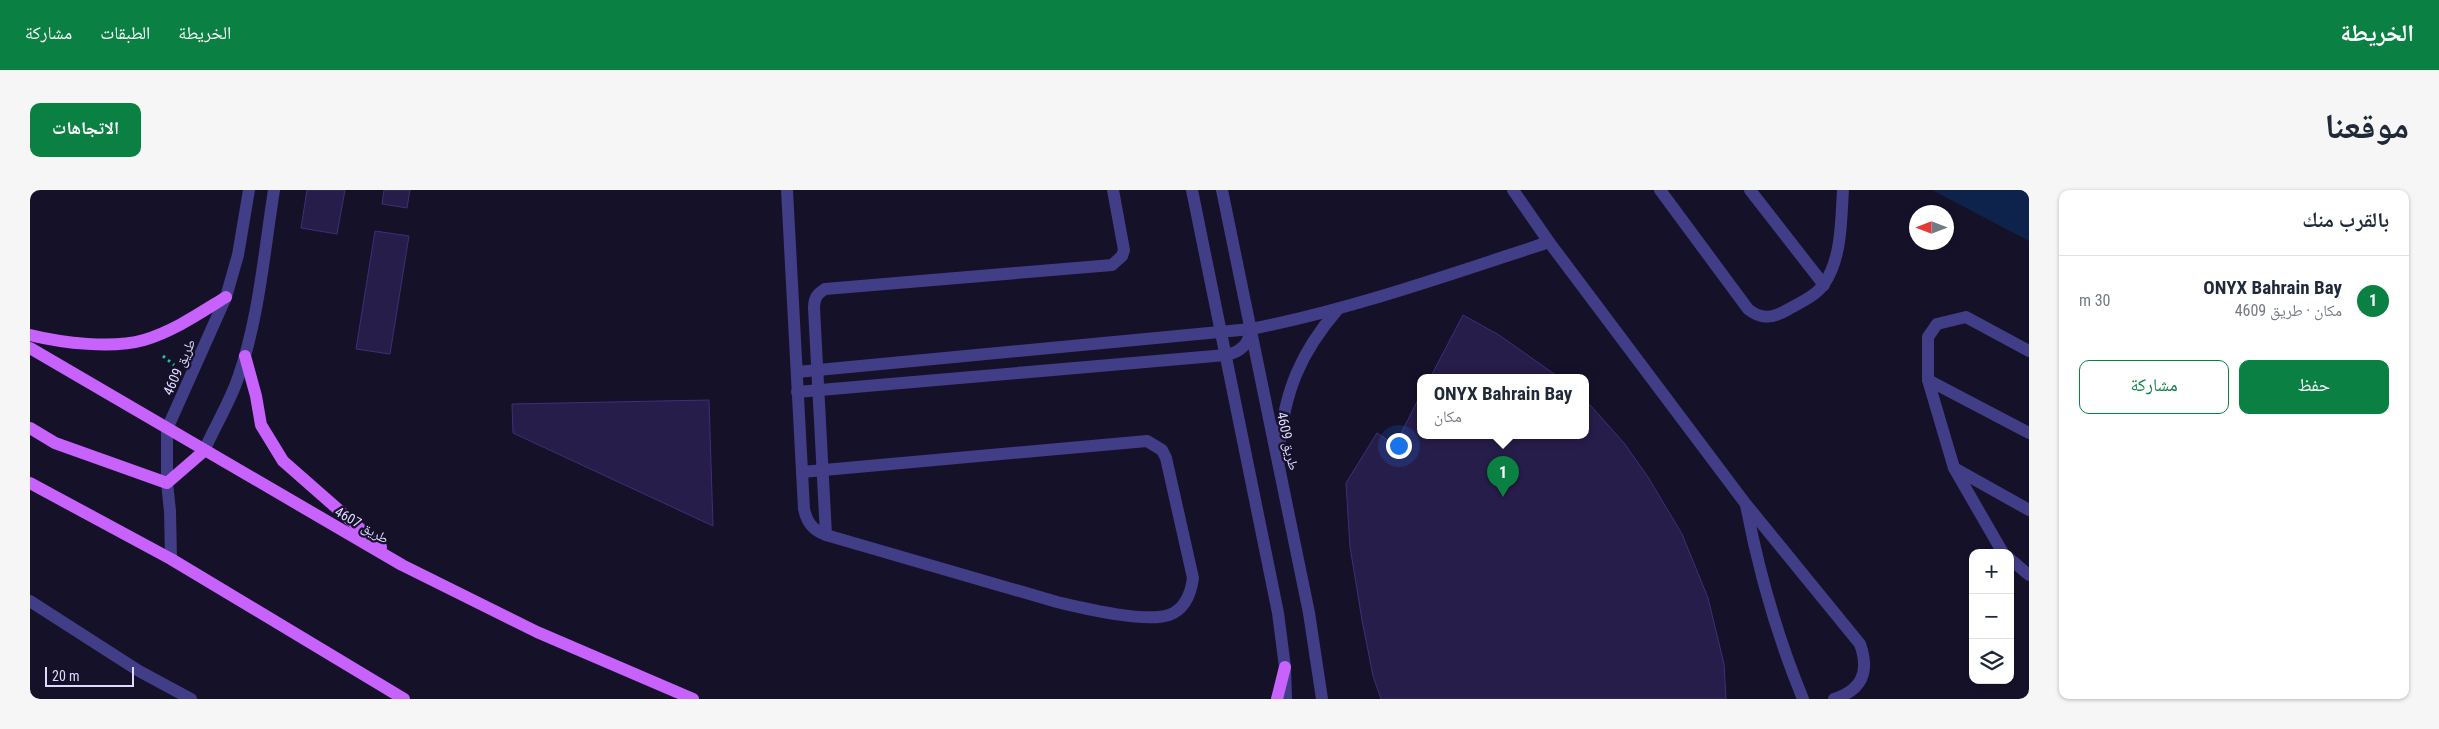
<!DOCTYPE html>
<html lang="ar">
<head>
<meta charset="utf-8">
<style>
  body { margin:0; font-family:"Roboto Condensed","Noto Naskh Arabic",sans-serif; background:#f6f6f7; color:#1f2937; direction:rtl }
  .controls { position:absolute; right:15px; bottom:15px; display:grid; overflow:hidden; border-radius:10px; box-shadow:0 1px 4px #0004 }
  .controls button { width:45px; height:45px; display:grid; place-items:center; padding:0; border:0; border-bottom:1px solid #e0e1e3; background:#fff; color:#1f2937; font:25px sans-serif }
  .compass { position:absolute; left:1879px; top:15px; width:45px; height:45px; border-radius:50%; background:#fff; box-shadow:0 1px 4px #0004; rotate:270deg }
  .scale { position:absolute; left:15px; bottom:12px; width:89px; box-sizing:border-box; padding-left:5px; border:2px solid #ded9fe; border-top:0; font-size:14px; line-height:18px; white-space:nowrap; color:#ded9fe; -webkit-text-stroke:4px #151129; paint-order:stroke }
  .you { position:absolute; left:1368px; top:255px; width:18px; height:18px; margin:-12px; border:4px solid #fff; border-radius:50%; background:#1a73e8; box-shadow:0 0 0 8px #1a73e833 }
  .badge { display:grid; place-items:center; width:32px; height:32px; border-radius:50%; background:#0b8043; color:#fff; font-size:16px; font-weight:700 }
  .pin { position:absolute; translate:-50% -41px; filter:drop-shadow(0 1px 2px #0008) }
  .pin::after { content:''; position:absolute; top:26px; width:18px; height:15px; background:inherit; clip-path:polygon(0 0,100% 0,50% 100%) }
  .popup { position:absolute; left:1387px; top:184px; width:172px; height:65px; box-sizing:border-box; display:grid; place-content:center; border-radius:10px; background:#fff; filter:drop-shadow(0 1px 4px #0005); font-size:16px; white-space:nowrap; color:#747a83 }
  .popup b { font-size:19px; color:#1f2937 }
  .popup::after { content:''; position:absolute; left:50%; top:100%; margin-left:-10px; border:10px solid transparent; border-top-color:#fff }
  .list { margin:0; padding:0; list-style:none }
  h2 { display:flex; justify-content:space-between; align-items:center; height:65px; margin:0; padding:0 20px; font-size:21px }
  h2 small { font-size:16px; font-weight:400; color:#747a83 }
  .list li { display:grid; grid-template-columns:32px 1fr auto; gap:15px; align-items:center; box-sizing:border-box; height:90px; padding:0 20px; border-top:1px solid #e0e1e3 }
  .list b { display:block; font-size:19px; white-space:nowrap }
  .list p { margin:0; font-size:16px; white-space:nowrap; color:#747a83 }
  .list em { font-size:16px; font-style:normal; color:#747a83 }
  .actions { display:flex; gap:10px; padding:15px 20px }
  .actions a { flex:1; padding:11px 0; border:1px solid #0b8043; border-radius:10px; text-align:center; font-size:18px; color:#0b8043 }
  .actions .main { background:#0b8043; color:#fff }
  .icon { flex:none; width:28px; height:28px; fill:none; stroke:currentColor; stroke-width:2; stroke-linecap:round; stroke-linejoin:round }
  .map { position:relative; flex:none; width:1999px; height:509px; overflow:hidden; direction:ltr; border-radius:10px }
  header { display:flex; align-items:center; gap:30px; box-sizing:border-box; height:70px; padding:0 25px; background:#0b8043; color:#fff }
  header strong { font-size:24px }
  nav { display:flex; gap:28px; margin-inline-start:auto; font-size:18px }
  .intro { display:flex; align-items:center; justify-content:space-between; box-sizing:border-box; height:120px; padding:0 30px }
  h1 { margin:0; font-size:35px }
  .button { padding:12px 22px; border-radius:10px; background:#0b8043; color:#fff; font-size:18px; font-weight:700 }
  main { display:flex; gap:30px; padding:0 30px }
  aside { flex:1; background:#fff; border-radius:10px; box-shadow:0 1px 4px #0004 }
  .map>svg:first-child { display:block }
</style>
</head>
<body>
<header>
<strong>الخريطة</strong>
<nav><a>الخريطة</a><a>الطبقات</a><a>مشاركة</a></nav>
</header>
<div class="intro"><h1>موقعنا</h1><a class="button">الاتجاهات</a></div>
<main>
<aside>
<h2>بالقرب منك<small></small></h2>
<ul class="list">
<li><span class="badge">1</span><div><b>ONYX Bahrain Bay</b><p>مكان · طريق 4609</p></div><em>30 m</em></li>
</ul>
<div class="actions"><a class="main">حفظ</a><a>مشاركة</a></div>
</aside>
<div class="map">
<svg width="1999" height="509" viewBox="0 0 1999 509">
  <rect width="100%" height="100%" fill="#151129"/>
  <path fill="#0e234b" d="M1902,0H1999V51Z"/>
  <g fill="#271d4a" stroke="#3f2f75">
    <path d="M277,0H315L307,44L271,38Z"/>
    <path d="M354,0H380L377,18L352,14Z"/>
    <path d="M345,41L379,46L360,164L326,159Z"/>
    <path d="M1433,125L1469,145L1530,188H1400Z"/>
    <path d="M1390,206V246H1556V211L1561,216L1594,253L1618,287L1652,344L1678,408L1694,474L1696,509H1351L1343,486L1332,430L1320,357L1316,293L1347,243L1365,255Z"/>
    <path d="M679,210L683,336L483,243L482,214Z"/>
  </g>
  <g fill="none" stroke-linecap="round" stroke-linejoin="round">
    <path stroke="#32b9b5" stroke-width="3" stroke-dasharray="2.5 4" stroke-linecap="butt" d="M133,166L144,175"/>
    <g stroke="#413d87" stroke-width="12">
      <path d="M757,0L774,319C777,333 783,340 796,345L784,118C784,108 787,104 795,99L1082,75L1092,66L1094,60L1083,0"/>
      <path d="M1162,0L1248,423L1255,477L1256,509"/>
      <path d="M1192,0L1279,423L1292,509"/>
      <path d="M1483,0L1519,52L1715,313L1830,454C1840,482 1832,500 1804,509"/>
      <path d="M1630,0L1718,119C1731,130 1743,128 1757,120C1769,113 1786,106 1794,94C1812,68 1811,30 1813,0"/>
      <path d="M1720,0L1794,95"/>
      <path d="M767,182L1221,139C1323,119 1421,84 1519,52"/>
      <path d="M1898,190L1999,243"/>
      <path d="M767,202L1196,165C1211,162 1219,154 1221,139"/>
      <path d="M174,261C184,238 200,212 208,188C229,128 234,63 244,0"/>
      <path d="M1249,261C1254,202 1270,163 1308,119"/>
      <path d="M1924,278L1999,320"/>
      <path d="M772,282L1117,251L1132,260L1136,268L1163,388C1161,403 1156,419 1139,425C1114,433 1053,418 1027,412L796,345"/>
      <path d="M1716,315C1729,383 1747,446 1773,509"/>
      <path d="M1973,363L1924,278L1898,190V147L1907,134L1936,127L1999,161"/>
      <path d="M141,369L140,321L137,293V239L196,107L208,65L219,0"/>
      <path d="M1980,369L1999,385"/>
      <path d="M0,411L109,481L161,509"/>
    </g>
    <g stroke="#c762fc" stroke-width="12">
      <path d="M0,145C33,153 82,159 114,150C144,141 170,123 196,107"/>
      <path d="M0,158L372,375L507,442L663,509"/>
      <path d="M215,166L226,206L231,235L253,271L351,357"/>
      <path d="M0,238L25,253L137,293L174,261"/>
      <path d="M0,293L141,369L374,509"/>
      <path d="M1247,509L1255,477"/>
    </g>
  </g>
  <g text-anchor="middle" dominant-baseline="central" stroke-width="4.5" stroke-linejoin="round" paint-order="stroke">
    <g font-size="14" fill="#ded9fe" stroke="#151129">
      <text transform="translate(149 177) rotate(-66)">طريق 4609</text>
      <text transform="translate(1258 251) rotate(78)">طريق 4609</text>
      <text transform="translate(332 335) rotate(30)">طريق 4607</text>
    </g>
  </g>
</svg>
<div class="controls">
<button>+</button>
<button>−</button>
<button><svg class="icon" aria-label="layers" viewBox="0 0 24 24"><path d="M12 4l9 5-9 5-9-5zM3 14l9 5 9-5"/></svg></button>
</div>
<svg class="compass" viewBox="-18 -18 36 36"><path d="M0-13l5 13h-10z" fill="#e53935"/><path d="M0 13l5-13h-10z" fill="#747a83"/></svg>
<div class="scale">20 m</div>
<div class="you"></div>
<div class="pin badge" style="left:1473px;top:307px">1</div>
<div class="popup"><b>ONYX Bahrain Bay</b>مكان</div>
</div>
</main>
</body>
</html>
